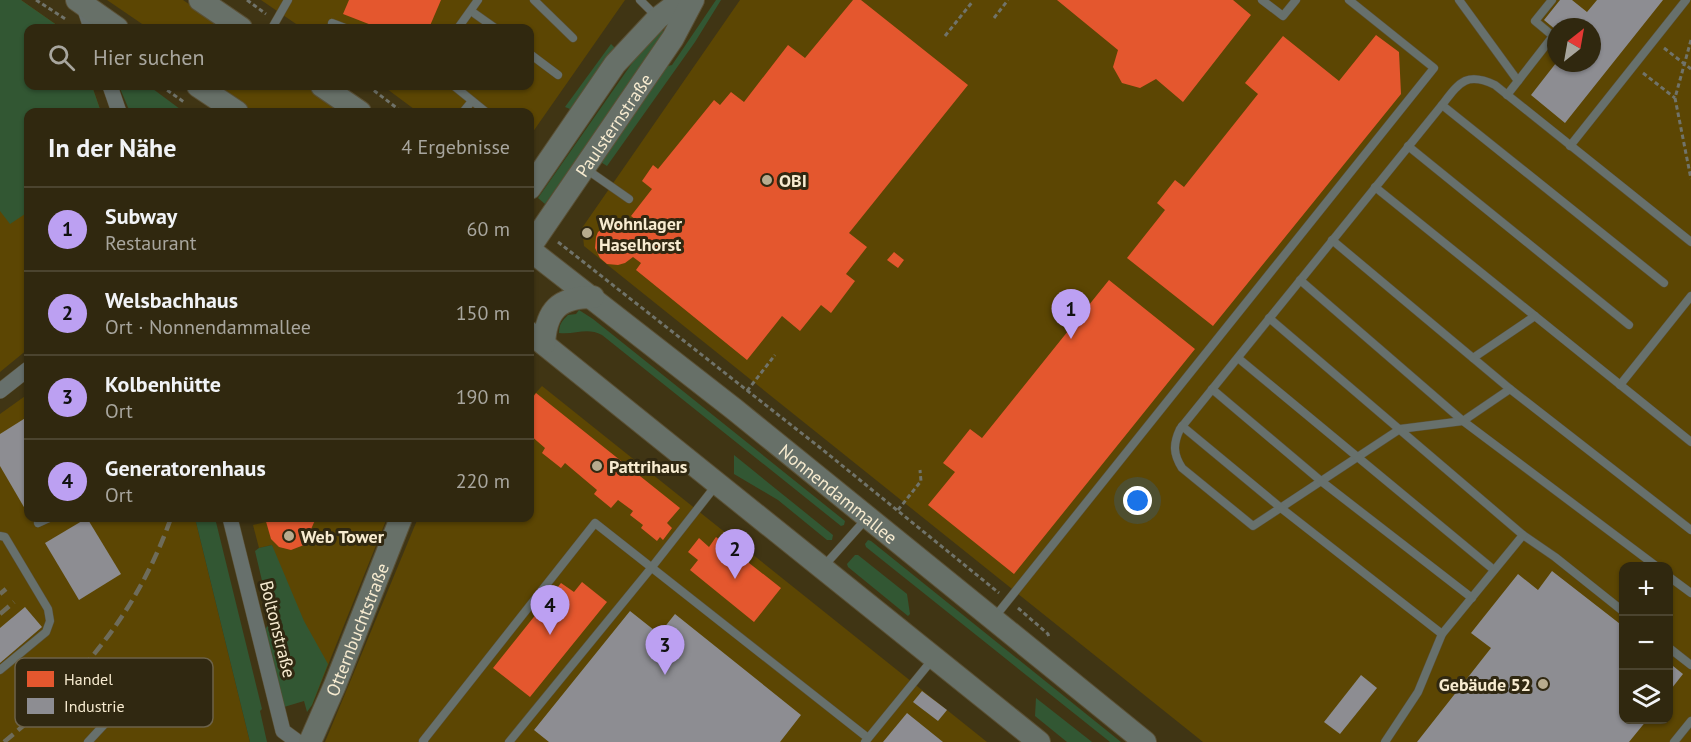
<!DOCTYPE html>
<html lang="de">
<head>
<meta charset="utf-8">
<style>
  body { margin:0; font-family:"PT Sans",sans-serif; background:#3c341d; color:#f1f3f6 }
  .controls { position:absolute; right:18px; bottom:18px; display:grid; overflow:hidden; border-radius:12px; box-shadow:0 2px 4px #0004 }
  .controls button { width:54px; height:54px; display:grid; place-items:center; padding:0; border:0; border-bottom:2px solid #4b442f; background:#30280f; color:#f1f3f6; font:30px sans-serif }
  .compass { position:absolute; left:1547px; top:18px; width:54px; height:54px; border-radius:50%; background:#30280f; box-shadow:0 2px 4px #0004; rotate:31deg }
  .you { position:absolute; left:1138px; top:501px; width:21px; height:21px; margin:-15px; border:4px solid #fff; border-radius:50%; background:#1a73e8; box-shadow:0 0 0 9px #1a73e833 }
  .badge { display:grid; place-items:center; width:39px; height:39px; border-radius:50%; background:#bca0f2; color:#111; font-size:20px; font-weight:700 }
  .pin { position:absolute; translate:-50% -50px; filter:drop-shadow(0 2px 3px #0008) }
  .pin::after { content:''; position:absolute; top:32px; width:21px; height:18px; background:inherit; clip-path:polygon(0 0,100% 0,50% 100%) }
  .list { margin:0; padding:0; list-style:none }
  h2 { display:flex; justify-content:space-between; align-items:center; height:78px; margin:0; padding:0 24px; font-size:26px }
  h2 small { font-size:20px; font-weight:400; color:#a8a69e }
  .list li { display:grid; grid-template-columns:39px 1fr auto; gap:18px; align-items:center; box-sizing:border-box; height:84px; padding:0 24px; border-top:2px solid #4b442f }
  .list b { display:block; font-size:22px; white-space:nowrap }
  .list p { margin:0; font-size:20px; white-space:nowrap; color:#a8a69e }
  .list em { font-size:20px; font-style:normal; color:#a8a69e }
  .icon { flex:none; width:33px; height:33px; fill:none; stroke:currentColor; stroke-width:2; stroke-linecap:round; stroke-linejoin:round }
  .map { position:relative; flex:none; width:1691px; height:742px; overflow:hidden }
  .search { position:absolute; background:#30280f; box-shadow:0 2px 4px #0004; left:24px; top:24px; width:510px; height:66px; display:flex; align-items:center; gap:15px; box-sizing:border-box; padding:0 21px; border-radius:12px; color:#a8a69e; font-size:22px }
  .panel { position:absolute; background:#30280f; box-shadow:0 2px 4px #0004; left:24px; top:108px; width:510px; height:414px; border-radius:12px }
  .map>svg:first-child { display:block }
</style>
</head>
<body>
<div class="map">
<svg width="1691" height="742" viewBox="0 0 1691 742">
  <rect width="100%" height="100%" fill="#403514"/>
  <g fill="#5c4603" fill-rule="evenodd">
    <path d="M0,0H21L61,28H28V86H92L101,112H28V349L0,372Z"/>
    <path d="M107,0H183L224,28H148Z"/>
    <path d="M261,0H625L530,136V112H418L383,86H530V28H302Z"/>
    <path d="M740,0H1691V742H1203L584,246L582,228ZM1556,27H1592V63H1556ZM1624,566H1668V720H1624Z"/>
    <path d="M214,86H306L343,112H253Z"/>
    <path d="M542,386L987,742H325L418,518H530V399Z"/>
    <path d="M28,394V518H195L250,742H0V414Z"/>
    <path d="M265,518H387L312,705L272,545L259,548L253,525L266,522Z"/>
  </g>
  <g fill="#325733">
    <path d="M0,0H21L61,28H28V86H92L101,112H28V212L10,224L0,211Z"/>
    <path d="M716,0H721L695,42L607,166L599,161L664,67L672,65Z"/>
    <path d="M660,31H663L664,35L545,204L538,198L637,56Z"/>
    <path d="M611,44L615,48L570,109L565,107Z"/>
    <path d="M119,86H149L184,112H130Z"/>
    <path d="M579,310L593,319L845,521L844,525L841,526L602,335C587,327 575,335 559,333C559,324 562,321 568,315L576,314Z"/>
    <path d="M734,455L833,535L832,540H827L778,500L734,474Z"/>
    <path d="M195,518H215L262,709L260,711L267,742H250Z"/>
    <path d="M868,540L871,541L1121,742H1110L866,547L865,544Z"/>
    <path d="M272,545L304,621L328,664L312,705L307,712L304,701L284,707L265,630L271,619L255,551L259,548Z"/>
    <path d="M855,555H858L907,594L910,614L908,616L848,567L847,564Z"/>
    <path d="M1036,698L1092,742H1067L1035,716Z"/>
  </g>
  <g fill="#e4572e">
    <path d="M349,0H441L429,28H379L343,14Z"/>
    <path d="M853,0H861L968,85L849,233L867,247L846,274L855,281L831,313L821,305L800,331L782,316L747,360L636,270L641,263L633,257L625,263L618,265L607,264L600,258L595,248L596,237L598,232L609,224H620L629,229L636,220L631,216L652,189L642,181L653,165L658,169L714,100L720,105L731,92L744,102L788,45L805,58Z"/>
    <path d="M1057,0H1233L1251,15L1183,102L1156,79L1140,88L1122,83L1113,67L1118,50Z"/>
    <path d="M1376,35L1399,52L1401,94L1213,326L1127,258L1165,210L1157,203L1175,180L1184,187L1258,94L1245,83L1283,36L1339,81Z"/>
    <path d="M894,252L904,260L898,268L887,260Z"/>
    <path d="M1109,280L1195,349L1014,574L928,505L955,472L943,463L970,429L982,438Z"/>
    <path d="M536,393L680,508L667,523L672,528L663,540L660,537L657,541L641,528L643,525L630,515L633,511L618,500L611,508L594,494L597,490L565,463L561,468L542,453L545,448L530,435V401Z"/>
    <path d="M265,518H316L304,545L291,550L279,547L271,539Z"/>
    <path d="M716,537L781,588L754,622L690,570L698,560L688,552L699,538L709,547Z"/>
    <path d="M582,582L607,602L530,697L493,668L561,583L574,592Z"/>
  </g>
  <g fill="#8d8d92">
    <path d="M1560,0H1572L1587,12L1597,0H1663L1565,123L1531,95L1556,63H1592V27H1556V30L1544,20Z"/>
    <path d="M27,417L28,420V514L0,466V434Z"/>
    <path d="M87,518L121,574L79,600L45,543Z"/>
    <path d="M1552,571L1624,627V720H1647L1629,742H1417L1491,648L1471,633L1518,574L1538,590Z"/>
    <path d="M25,607L42,627L0,663V628Z"/>
    <path d="M630,611L659,634L675,614L801,715L780,742H549L534,730Z"/>
    <path d="M1668,662L1683,674L1668,693Z"/>
    <path d="M1361,675L1377,688L1340,734L1324,722Z"/>
    <path d="M922,691L947,710L938,721L913,702Z"/>
    <path d="M907,713L943,742H883Z"/>
  </g>
  <g fill="none" stroke-linecap="round" stroke-linejoin="round">
    <defs>
      <g id="lane">
        <path d="M534,0L573,38"/>
        <path d="M640,0L657,17"/>
        <path d="M1262,0L1283,16L1296,0"/>
        <path d="M1459,0L1518,81L1507,95"/>
        <path d="M471,11L495,28"/>
        <path d="M332,23L345,28"/>
        <path d="M272,28L288,0"/>
        <path d="M458,28L478,0"/>
        <path d="M530,54L558,75"/>
        <path d="M1518,81L1553,36L1535,21L1552,0"/>
        <path d="M454,86L486,112"/>
        <path d="M1442,105L1664,283"/>
        <path d="M463,112L472,101"/>
        <path d="M1408,146L1629,325"/>
        <path d="M1570,146L1686,0"/>
        <path d="M586,169L629,199"/>
        <path d="M1375,187L1691,442"/>
        <path d="M1332,240L1473,358L1535,316"/>
        <path d="M1691,242L1495,85C1466,71 1459,83 1442,105L1180,429C1173,444 1173,454 1182,468L1253,526L1400,429L1463,421L1510,389L1691,530"/>
        <path d="M1300,280L1463,421L1656,566"/>
        <path d="M1269,318L1523,535L1555,557L1624,612"/>
        <path d="M1238,358L1494,570"/>
        <path d="M1473,358L1510,389"/>
        <path d="M1620,385L1691,296"/>
        <path d="M1212,389L1321,481L1472,598"/>
        <path d="M1182,426L1281,508L1442,634"/>
        <path d="M38,523L49,518"/>
        <path d="M0,536L5,537L48,609L50,621L46,632L0,670"/>
        <path d="M824,566L866,519"/>
        <path d="M1668,576L1691,593"/>
        <path d="M994,618L1434,68L1349,0"/>
        <path d="M1668,647L1691,665"/>
        <path d="M88,742L151,674"/>
        <path d="M424,742L423,741L595,523L868,738"/>
        <path d="M509,742L652,567L717,484"/>
        <path d="M865,742L932,660"/>
        <path d="M1385,742L1418,692L1442,634L1523,535"/>
        <path d="M1674,742L1691,721"/>
      </g>
      <g id="street">
        <path d="M83,4L91,28"/>
        <path d="M110,86L119,112"/>
        <path d="M0,391L28,369"/>
        <path d="M230,518L283,731L298,742"/>
      </g>
      <g id="secondary">
        <path d="M77,0L117,28"/>
        <path d="M200,0L241,28"/>
        <path d="M198,86L237,112"/>
        <path d="M322,86L360,112"/>
        <path d="M530,188L615,64L658,18L682,0"/>
        <path id="s1" d="M530,247L673,38L693,0"/>
        <path id="s2" d="M530,250L734,409L1145,742"/>
        <path d="M530,333L1039,742"/>
        <path d="M544,344C546,310 559,297 593,297"/>
        <path id="s3" d="M310,742L335,685L401,518"/>
      </g>
    </defs>
    <use href="#lane" stroke="#5a5035" stroke-width="9"/>
    <use href="#street" stroke="#5a5035" stroke-width="16"/>
    <use href="#secondary" stroke="#5a5035" stroke-width="24"/>
    <g stroke="#70736a" stroke-width="3" stroke-dasharray="4.5 3" stroke-linecap="butt">
      <path d="M36,0L67,20"/>
      <path d="M247,0L266,14"/>
      <path d="M994,18L1008,0"/>
      <path d="M945,36L973,1"/>
      <path d="M1691,40L1675,98L1691,179"/>
      <path d="M1664,48L1691,69"/>
      <path d="M1643,73L1675,98"/>
      <path d="M161,86L184,102"/>
      <path d="M368,86L402,112"/>
      <path d="M558,242L823,450L999,593"/>
      <path d="M747,391L775,355"/>
      <path d="M898,510L921,481L920,470"/>
      <path d="M1018,608L1048,634L1049,638"/>
    </g>
    <use href="#lane" stroke="#67706c" stroke-width="8"/>
    <use href="#street" stroke="#67706c" stroke-width="15"/>
    <use href="#secondary" stroke="#677068" stroke-width="22"/>
    <g stroke="#6e6c5b" stroke-width="4.5" stroke-dasharray="12 6" stroke-linecap="butt">
      <path d="M0,594L6,589"/>
      <path d="M0,614L14,602"/>
      <path d="M4,742C81,679 137,613 171,518"/>
    </g>
  </g>
  <g fill="#b7ab8e" stroke="#302811" stroke-width="2">
    <circle cx="767" cy="180" r="6"/>
    <circle cx="587" cy="233" r="6"/>
    <circle cx="597" cy="466" r="6"/>
    <circle cx="289" cy="536" r="6"/>
    <circle cx="1543" cy="684" r="6"/>
  </g>
  <g text-anchor="middle" dominant-baseline="central" stroke-width="6" stroke-linejoin="round" paint-order="stroke">
    <g font-size="18" fill="#f7ebd0" stroke="#302811">
      <text stroke="none"><textPath href="#s1" startOffset="148">Paulsternstraße</textPath></text>
      <text stroke="none"><textPath href="#s2" startOffset="393">Nonnendammallee</textPath></text>
      <text transform="translate(278 629) rotate(76)">Boltonstraße</text>
      <text stroke="none"><textPath href="#s3" startOffset="122">Otternbuchtstraße</textPath></text>
    </g>
    <g font-size="18" font-weight="bold" fill="#f7ebd0" stroke="#302811" text-anchor="start">
      <text x="779" y="180">OBI</text>
      <text x="599" y="223">Wohnlager<tspan x="599" dy="21">Haselhorst</tspan></text>
      <text x="609" y="466">Pattrihaus</text>
      <text x="301" y="536">Web Tower</text>
      <text x="1531" y="684" text-anchor="end">Gebäude 52</text>
    </g>
  </g>
  <rect x="15" y="658" width="198" height="69" rx="9" fill="#302811" stroke="#6c624a" stroke-width="1.5"/>
  <rect x="27" y="671" width="27" height="16" fill="#e4572e"/>
  <rect x="27" y="698" width="27" height="16" fill="#8d8d92"/>
  <g font-size="16" fill="#f7ebd0">
    <text x="64" y="685">Handel</text>
    <text x="64" y="712">Industrie</text>
  </g>
</svg>
<div class="controls">
<button>+</button>
<button>−</button>
<button><svg class="icon" aria-label="layers" viewBox="0 0 24 24"><path d="M12 4l9 5-9 5-9-5zM3 14l9 5 9-5"/></svg></button>
</div>
<svg class="compass" viewBox="-18 -18 36 36"><path d="M0-13l5 13h-10z" fill="#e53935"/><path d="M0 13l5-13h-10z" fill="#a8a69e"/></svg>
<div class="you"></div>
<div class="pin badge" style="left:1071px;top:339px">1</div>
<div class="pin badge" style="left:735px;top:579px">2</div>
<div class="pin badge" style="left:665px;top:675px">3</div>
<div class="pin badge" style="left:550px;top:635px">4</div>
<div class="search"><svg class="icon" aria-label="search" viewBox="0 0 24 24"><circle cx="10" cy="10" r="6"/><path d="M15 15l6 6"/></svg>Hier suchen</div>
<section class="panel">
<h2>In der Nähe<small>4 Ergebnisse</small></h2>
<ul class="list">
<li><span class="badge">1</span><div><b>Subway</b><p>Restaurant</p></div><em>60 m</em></li>
<li><span class="badge">2</span><div><b>Welsbachhaus</b><p>Ort · Nonnendammallee</p></div><em>150 m</em></li>
<li><span class="badge">3</span><div><b>Kolbenhütte</b><p>Ort</p></div><em>190 m</em></li>
<li><span class="badge">4</span><div><b>Generatorenhaus</b><p>Ort</p></div><em>220 m</em></li>
</ul>
</section>
</div>
</body>
</html>
